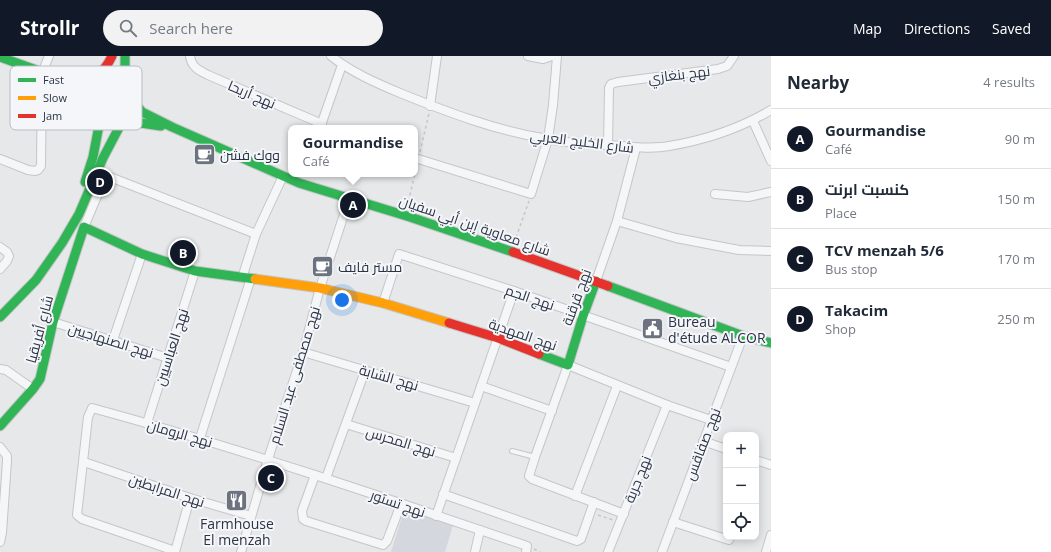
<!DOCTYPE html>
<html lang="en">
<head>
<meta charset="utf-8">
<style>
  body { margin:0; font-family:"Open Sans",Cairo,sans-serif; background:#f2f2f3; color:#1f2937 }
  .controls { position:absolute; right:12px; bottom:12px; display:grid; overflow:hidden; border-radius:8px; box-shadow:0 2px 10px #0003 }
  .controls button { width:36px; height:36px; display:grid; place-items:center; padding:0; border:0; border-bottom:1px solid #e0e1e3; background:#fff; color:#1f2937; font:20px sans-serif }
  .you { position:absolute; left:342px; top:244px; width:14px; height:14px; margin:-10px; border:3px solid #fff; border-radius:50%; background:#1a73e8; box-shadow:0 0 0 6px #1a73e833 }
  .badge { display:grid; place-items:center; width:26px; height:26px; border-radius:50%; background:#111827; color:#fff; font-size:13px; font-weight:700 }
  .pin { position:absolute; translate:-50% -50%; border:2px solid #fff; box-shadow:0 1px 4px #0006 }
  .popup { position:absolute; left:288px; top:69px; width:130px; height:52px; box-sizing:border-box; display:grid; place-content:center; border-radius:8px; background:#fff; filter:drop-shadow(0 1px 3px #0005); font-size:13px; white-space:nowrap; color:#747a83 }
  .popup b { font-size:15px; color:#1f2937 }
  .popup::after { content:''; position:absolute; left:50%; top:100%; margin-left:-8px; border:8px solid transparent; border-top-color:#fff }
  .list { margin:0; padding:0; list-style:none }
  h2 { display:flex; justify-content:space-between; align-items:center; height:52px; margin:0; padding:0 16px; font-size:17px }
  h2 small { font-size:13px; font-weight:400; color:#747a83 }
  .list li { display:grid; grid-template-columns:26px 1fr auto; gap:12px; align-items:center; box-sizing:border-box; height:60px; padding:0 16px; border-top:1px solid #e0e1e3 }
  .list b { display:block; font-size:15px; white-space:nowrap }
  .list p { margin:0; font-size:13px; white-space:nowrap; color:#747a83 }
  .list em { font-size:13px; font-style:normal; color:#747a83 }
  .icon { flex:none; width:22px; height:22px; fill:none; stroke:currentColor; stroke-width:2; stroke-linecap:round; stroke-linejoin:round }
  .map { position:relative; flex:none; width:771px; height:496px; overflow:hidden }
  header { display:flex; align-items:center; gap:24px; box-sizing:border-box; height:56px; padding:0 20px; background:#111827; color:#fff }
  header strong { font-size:19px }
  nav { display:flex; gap:22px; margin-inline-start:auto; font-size:14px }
  .search { width:280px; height:36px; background:#f2f2f3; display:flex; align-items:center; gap:10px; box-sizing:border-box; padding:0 14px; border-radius:22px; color:#747a83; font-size:15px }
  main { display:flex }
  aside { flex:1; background:#fff }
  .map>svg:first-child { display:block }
</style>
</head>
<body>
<header>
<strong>Strollr</strong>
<div class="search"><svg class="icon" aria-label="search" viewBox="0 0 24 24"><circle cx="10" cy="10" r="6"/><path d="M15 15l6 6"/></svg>Search here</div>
<nav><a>Map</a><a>Directions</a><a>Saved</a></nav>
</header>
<main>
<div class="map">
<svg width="771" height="496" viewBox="0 0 771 496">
  <rect width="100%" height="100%" fill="#e6e8ea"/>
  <path fill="#d4d7dd" d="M404,454L453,469L445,496H391Z"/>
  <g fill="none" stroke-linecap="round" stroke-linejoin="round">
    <defs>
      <path id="lane" d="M512,395L535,401"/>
      <g id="street">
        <path d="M190,0C191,11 200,15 208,19L322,68"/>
        <path d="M331,0C351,16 376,27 400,37C447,56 497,75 548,83C567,87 588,88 608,89C628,90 648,94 669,90C705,84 739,73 771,54"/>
        <path d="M528,0L543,3L552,0"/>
        <path d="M430,50L437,0"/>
        <path d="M753,65L771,105"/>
        <path d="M320,72L342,9"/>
        <path d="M608,89L609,32L611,28L618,26L718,13L727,10L734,0"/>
        <path d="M415,102L531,138L548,83L553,49L557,0"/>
        <path d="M0,103L28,114L35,115L38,114L41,110L42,17L49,0"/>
        <path d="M715,138L748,141L771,136"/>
        <path d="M617,165L676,182L739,194L771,195"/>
        <path d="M84,171L104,124L110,121L256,178"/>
        <path d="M0,191L7,196L9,200L7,205L0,213"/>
        <path d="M242,222L256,178L283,120"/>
        <path d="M596,225L617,165L636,92"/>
        <path d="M383,247L399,198L514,235L731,311"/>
        <path d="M53,266L168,302"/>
        <path d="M113,284L142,198"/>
        <path d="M303,296L475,347"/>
        <path d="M0,313L6,314L33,333"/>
        <path d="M481,330L552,355"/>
        <path d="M147,367L195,215"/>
        <path d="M346,368L456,402"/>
        <path d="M200,382L251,222"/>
        <path d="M703,385L726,393"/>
        <path d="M0,391L7,400V405L2,477L0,486"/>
        <path d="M756,404L771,409"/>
        <path d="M84,406L190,442L251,460"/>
        <path d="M315,419L302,455L303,463L306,465L383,489L387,485L401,448"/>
        <path d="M326,422L365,315"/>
        <path d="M443,438L577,485L581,483L594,446"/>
        <path d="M575,440L617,330"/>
        <path d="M624,458L532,423L529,420L535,401L568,309L667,349L711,364"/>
        <path d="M436,460L514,235"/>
        <path d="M673,466L729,484"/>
        <path d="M175,495L82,463L77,459L88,361L92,352C239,392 383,441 527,490L526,496"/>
        <path d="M175,496L190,442"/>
        <path d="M241,496L268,403L303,296L320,232L349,143"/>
        <path d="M475,496L480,474"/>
        <path d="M608,496L667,349"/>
        <path d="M662,496L743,280"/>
        <path d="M766,496L771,479"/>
      </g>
      <g id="fast">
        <path d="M125,0V33"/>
        <path d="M0,1L53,20L81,24L102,35"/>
        <path d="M62,25L76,32L97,52"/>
        <path d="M132,44L142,56L172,71L299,127L410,161L513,196"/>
        <path d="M128,61L134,66L161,70"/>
        <path d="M85,126L93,101L101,59"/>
        <path d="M608,230L743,280L771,287"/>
        <path d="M0,261L36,224L62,187L79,158L103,102L123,64"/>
        <path d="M539,298L568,309L583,260L596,225"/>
        <path d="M0,370L33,333L40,323L53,266L84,171L142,198L195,215L255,223"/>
      </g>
      <g id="slow">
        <circle cx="115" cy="48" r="18"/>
        <path d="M255,223L320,232L383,247L449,267"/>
      </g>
      <g id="jam">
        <path d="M81,24C97,21 105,15 112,0"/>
        <path d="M513,196L608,230"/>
        <path d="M449,267L498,282L539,298"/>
      </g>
    </defs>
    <use href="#lane" stroke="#c4c6c8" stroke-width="6"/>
    <use href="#street" stroke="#c4c6c8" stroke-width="10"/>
    <use href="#fast" stroke="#c4c6c8" stroke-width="11"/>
    <use href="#slow" stroke="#c4c6c8" stroke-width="11"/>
    <use href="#jam" stroke="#c4c6c8" stroke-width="11"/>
    <g stroke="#c5c6ca" stroke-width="1.5" stroke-dasharray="3 3" stroke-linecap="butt">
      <path d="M420,96L429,57"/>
      <path d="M415,116L416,110"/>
      <path d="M407,151L415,118"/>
      <path d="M514,187L529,145"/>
      <path d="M598,459L613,464"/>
      <path d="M534,493L540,496"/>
    </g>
    <use href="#lane" stroke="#f5f6f7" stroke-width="4"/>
    <use href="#street" stroke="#f5f6f7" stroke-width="8"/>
    <use href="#fast" stroke="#30b455" stroke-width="9"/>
    <use href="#slow" stroke="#ff9f0a" stroke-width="9"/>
    <use href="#jam" stroke="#e5322d" stroke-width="9"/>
  </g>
  <defs>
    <symbol id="cafe-square" viewBox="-11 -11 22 22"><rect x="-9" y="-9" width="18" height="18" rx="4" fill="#6c737f" stroke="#f4f6f9"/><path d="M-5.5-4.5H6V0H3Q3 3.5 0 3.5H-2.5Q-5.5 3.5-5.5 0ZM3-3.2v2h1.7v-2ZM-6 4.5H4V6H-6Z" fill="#fff"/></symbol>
    <symbol id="civic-square" viewBox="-11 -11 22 22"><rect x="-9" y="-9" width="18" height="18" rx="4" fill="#6c737f" stroke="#f4f6f9"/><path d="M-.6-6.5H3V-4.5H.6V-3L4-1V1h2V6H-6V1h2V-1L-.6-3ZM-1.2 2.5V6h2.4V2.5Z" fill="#fff"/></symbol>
    <symbol id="restaurant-square" viewBox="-11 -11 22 22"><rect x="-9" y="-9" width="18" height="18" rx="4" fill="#6c737f" stroke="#f4f6f9"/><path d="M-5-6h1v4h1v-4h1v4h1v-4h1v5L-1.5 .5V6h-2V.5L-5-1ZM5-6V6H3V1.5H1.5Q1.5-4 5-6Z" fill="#fff"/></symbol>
  </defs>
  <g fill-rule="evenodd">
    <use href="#cafe-square" x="192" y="86" width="25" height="25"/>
    <use href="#cafe-square" x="310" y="198" width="25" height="25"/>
    <use href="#civic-square" x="640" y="260" width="25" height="25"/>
    <use href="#restaurant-square" x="224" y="432" width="25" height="25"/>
  </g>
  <g text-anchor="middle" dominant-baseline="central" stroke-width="4" stroke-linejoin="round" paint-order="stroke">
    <g font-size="14" fill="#2b3445" stroke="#f4f6f9">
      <text transform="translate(679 18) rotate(-7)">نهج بنغازي</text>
      <text transform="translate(252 38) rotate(23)">نهج أريحا</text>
      <text transform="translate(582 85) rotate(7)">شارع الخليج العربي</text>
      <text transform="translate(475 169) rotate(19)">شارع معاوية إبن أبي سفيان</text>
      <text transform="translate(530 241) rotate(19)">نهج الجم</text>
      <text transform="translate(576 241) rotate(-70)">نهج قرقنة</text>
      <text transform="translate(39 273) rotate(-75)">شارع أفريقيا</text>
      <text transform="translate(523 278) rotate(19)">نهج المهدية</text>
      <text transform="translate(111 284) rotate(17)">نهج الصنهاجيين</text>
      <text transform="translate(171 291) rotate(-72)">نهج العباسيين</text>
      <text transform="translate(294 319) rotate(-73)">نهج مصطفى عبد السلام</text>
      <text transform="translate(389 321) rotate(16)">نهج الشابة</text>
      <text transform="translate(180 377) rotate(16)">نهج الرومان</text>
      <text transform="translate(401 385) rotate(17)">نهج المحرس</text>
      <text transform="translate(702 388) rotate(-69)">نهج صفاقس</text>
      <text transform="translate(637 423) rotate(-68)">نهج جربة</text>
      <text transform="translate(167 434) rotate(18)">نهج المرابطين</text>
      <text transform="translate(398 447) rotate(19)">نهج تستور</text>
    </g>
    <g font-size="14" fill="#2b3445" stroke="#f4f6f9" text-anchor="start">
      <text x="220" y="98">ووك فشن</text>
      <text x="338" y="210">مستر فايف</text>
      <text x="668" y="265">Bureau<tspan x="668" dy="16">d'étude ALCOR</tspan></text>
      <text x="237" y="467" text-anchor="middle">Farmhouse<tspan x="237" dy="16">El menzah</tspan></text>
    </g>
  </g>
  <rect x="10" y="10" width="132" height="64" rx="6" fill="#f4f6f9" stroke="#b8bcc3" stroke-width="1"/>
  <rect x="18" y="22" width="18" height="4" fill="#30b455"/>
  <rect x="18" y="40" width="18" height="4" fill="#ff9f0a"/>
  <rect x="18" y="58" width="18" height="4" fill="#e5322d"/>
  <g font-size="11" fill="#2b3445">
    <text x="43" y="28">Fast</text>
    <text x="43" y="46">Slow</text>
    <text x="43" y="64">Jam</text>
  </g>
</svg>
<div class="controls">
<button>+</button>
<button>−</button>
<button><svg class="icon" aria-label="locate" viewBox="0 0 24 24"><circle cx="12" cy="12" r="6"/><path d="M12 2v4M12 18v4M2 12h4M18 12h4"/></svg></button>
</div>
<div class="you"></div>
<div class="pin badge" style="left:353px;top:149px">A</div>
<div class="popup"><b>Gourmandise</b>Café</div>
<div class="pin badge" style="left:183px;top:197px">B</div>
<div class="pin badge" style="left:271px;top:422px">C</div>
<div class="pin badge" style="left:100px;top:126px">D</div>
</div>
<aside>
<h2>Nearby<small>4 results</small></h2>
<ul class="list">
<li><span class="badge">A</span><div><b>Gourmandise</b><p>Café</p></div><em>90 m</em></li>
<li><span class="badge">B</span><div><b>كنسبت ابرنت</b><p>Place</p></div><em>150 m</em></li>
<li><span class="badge">C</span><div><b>TCV menzah 5/6</b><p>Bus stop</p></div><em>170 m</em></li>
<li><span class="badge">D</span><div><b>Takacim</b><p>Shop</p></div><em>250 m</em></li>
</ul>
</aside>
</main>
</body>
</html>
